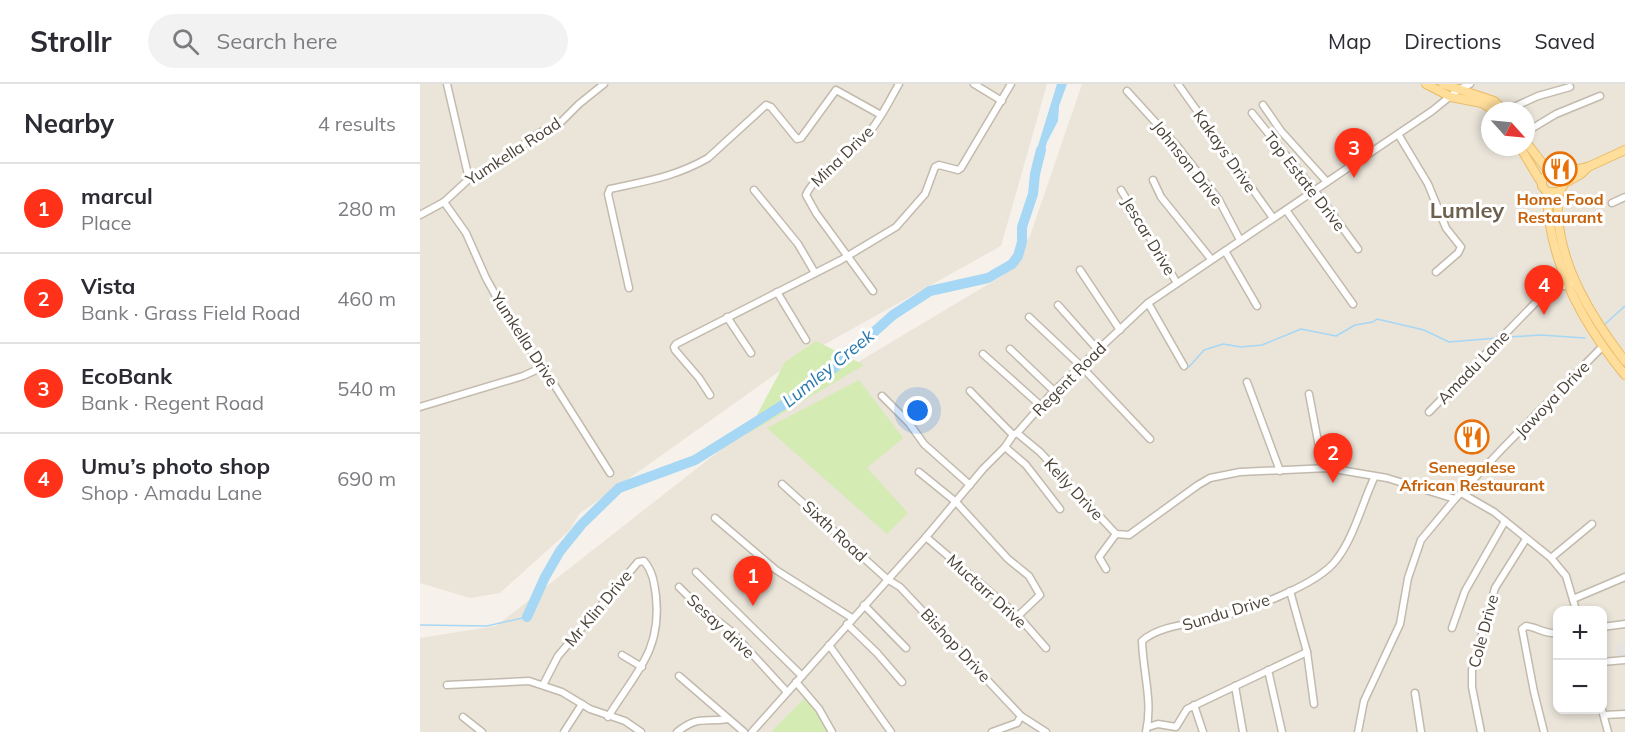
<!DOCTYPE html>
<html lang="en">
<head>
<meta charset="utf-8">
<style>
  body { margin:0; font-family:Mulish,sans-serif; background:#f2f2f3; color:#2b2b33 }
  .controls { position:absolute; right:18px; bottom:18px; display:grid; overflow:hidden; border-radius:12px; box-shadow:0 3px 9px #0003 }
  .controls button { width:54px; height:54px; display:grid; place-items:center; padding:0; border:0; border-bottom:2px solid #e1e1e2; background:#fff; color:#2b2b33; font:30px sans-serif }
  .compass { position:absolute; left:1061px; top:18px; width:54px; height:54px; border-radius:50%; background:#fff; box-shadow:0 3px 9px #0003; rotate:117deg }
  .you { position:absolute; left:498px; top:327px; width:21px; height:21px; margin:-15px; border:4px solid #fff; border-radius:50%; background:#1a73e8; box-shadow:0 0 0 9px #1a73e833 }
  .badge { display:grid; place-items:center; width:39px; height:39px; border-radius:50%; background:#ff3219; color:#fff; font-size:20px; font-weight:700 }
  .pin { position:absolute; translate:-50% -50px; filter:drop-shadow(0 2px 3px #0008) }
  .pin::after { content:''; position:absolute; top:32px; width:21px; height:18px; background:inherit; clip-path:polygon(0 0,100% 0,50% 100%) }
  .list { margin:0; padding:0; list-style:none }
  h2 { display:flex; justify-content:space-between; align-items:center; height:78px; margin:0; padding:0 24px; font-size:26px }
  h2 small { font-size:20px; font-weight:400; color:#7c7c81 }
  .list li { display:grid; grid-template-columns:39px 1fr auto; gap:18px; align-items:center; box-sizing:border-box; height:90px; padding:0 24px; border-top:2px solid #e1e1e2 }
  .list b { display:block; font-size:22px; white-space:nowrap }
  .list p { margin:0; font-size:20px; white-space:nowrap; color:#7c7c81 }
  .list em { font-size:20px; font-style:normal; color:#7c7c81 }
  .icon { flex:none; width:33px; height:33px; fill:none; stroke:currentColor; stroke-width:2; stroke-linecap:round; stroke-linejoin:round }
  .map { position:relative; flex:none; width:1205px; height:648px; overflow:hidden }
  header { display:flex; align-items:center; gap:36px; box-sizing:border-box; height:84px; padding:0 30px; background:#fff; border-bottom:2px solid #e1e1e2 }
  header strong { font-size:28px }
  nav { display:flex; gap:33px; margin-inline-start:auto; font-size:21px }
  .search { width:420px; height:54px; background:#f2f2f3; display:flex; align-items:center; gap:15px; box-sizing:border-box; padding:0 21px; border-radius:33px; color:#7c7c81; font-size:22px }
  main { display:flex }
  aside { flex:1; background:#fff }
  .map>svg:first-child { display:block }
</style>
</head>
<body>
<header>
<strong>Strollr</strong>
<div class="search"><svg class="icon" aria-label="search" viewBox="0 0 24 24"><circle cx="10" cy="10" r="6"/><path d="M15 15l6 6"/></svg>Search here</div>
<nav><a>Map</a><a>Directions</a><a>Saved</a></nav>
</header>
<main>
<aside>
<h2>Nearby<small>4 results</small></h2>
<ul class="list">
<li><span class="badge">1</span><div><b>marcul</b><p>Place</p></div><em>280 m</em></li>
<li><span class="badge">2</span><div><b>Vista</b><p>Bank · Grass Field Road</p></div><em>460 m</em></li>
<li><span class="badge">3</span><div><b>EcoBank</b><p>Bank · Regent Road</p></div><em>540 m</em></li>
<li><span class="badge">4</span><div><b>Umu’s photo shop</b><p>Shop · Amadu Lane</p></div><em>690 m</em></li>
</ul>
</aside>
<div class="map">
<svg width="1205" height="648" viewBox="0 0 1205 648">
  <rect width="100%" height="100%" fill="#f6f2eb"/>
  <g fill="#eae4d9" fill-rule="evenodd">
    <path d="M0,0H627L581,162L371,279L159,430L150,446L80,509L50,514L0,499Z"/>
    <path d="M662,0H1205V648H0V554L76,542L331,342L582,192L610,152ZM1070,27H1106V63H1070ZM1138,526H1182V626H1138Z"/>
  </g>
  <g fill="#d4ebb3">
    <path d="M396,257L444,281L327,350L365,278Z"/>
    <path d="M439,296L483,354L447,384L488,429L467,450L347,344Z"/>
    <path d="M386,613L409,648H351Z"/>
  </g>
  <path fill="#e5e2df" d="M1205,559V573L1196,574L1194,560Z"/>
  <path fill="#a6d7f4" d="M637,0H647L639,22L638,37L627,58L621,81L613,78Z"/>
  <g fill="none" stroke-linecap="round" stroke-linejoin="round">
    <g stroke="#a6d7f4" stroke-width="1.5">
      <path d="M1185,240L1205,222"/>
      <path d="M1088,253L1121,251L1165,254"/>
      <path d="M769,283L784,266L803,260L821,263L842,261L881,245L916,252L935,241L953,238L957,235L1004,246L1029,258L1077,254"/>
      <path d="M0,541L67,542L107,533"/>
    </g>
    <path stroke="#a6d7f4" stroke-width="10" d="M107,533L125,493L140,467L162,440L199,404L275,376L374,314L415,283L473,231L510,207L568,194L592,180L598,172L602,158V143L613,110L615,90L621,66"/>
    <defs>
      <g id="minor">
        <path d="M27,0L49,95"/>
        <path d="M554,0L582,17"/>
        <path d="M758,0L853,134"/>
        <path d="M707,7L758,63L799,116L820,156"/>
        <path d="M843,21L861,47L907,98"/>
        <path d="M1085,27L1118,12L1150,3"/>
        <path d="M832,29L902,116L938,165"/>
        <path d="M1106,48L1136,30L1180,12"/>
        <path d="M978,50L1008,100L1026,144L1041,163L1038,169L1016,188"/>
        <path d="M733,96L741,113L791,175"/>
        <path d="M334,106L378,160L395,189"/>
        <path d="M701,106L757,199"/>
        <path d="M24,118L46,149L66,194L92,241L123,283L190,389"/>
        <path d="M1192,119L1205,113"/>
        <path d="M866,126L933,220"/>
        <path d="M0,131L24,118L49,95L78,79L119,49L141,38L159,20L184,0"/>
        <path d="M805,167L837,222"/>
        <path d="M660,186L700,246"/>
        <path d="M209,204L188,110L190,105C226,97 255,93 288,74L346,21L351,23L377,55L381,54L416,6L461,31"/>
        <path d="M453,207L396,129L386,111C393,93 431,68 446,52C460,37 469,17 479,0"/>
        <path d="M357,208L386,256"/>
        <path d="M728,219L764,282"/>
        <path d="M638,221L678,266"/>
        <path d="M307,233L331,269"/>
        <path d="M609,233L661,282L730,355"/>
        <path d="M590,265L634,307"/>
        <path d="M563,270L620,321"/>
        <path d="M827,298L860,387"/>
        <path d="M550,307L593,351"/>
        <path d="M889,310L903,384"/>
        <path d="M290,311L279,294L255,266L254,263L256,260L421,176L476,143L505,110L515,83L519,81L538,86L541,84L591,0"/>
        <path d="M462,312L489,339L504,360L550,401"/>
        <path d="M0,323L103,292L123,283"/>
        <path d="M1009,328L1121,213L1129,207L1152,199"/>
        <path d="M597,349L620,368L696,450L709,451L778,401L790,394L820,388L908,384L967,394L1035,415"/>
        <path d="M585,363L606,381L640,425"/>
        <path d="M499,388L536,418L588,475L609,492L620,511L598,532"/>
        <path d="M362,400L467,495L480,503L601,632L626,648"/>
        <path d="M1041,409L1074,428L1131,474L1146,492L1156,526"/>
        <path d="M295,434L356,486L432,534"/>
        <path d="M506,453L598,532L626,564"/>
        <path d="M1131,474L1172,440"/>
        <path d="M686,485L679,473L696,450"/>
        <path d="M276,488L382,592"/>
        <path d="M259,503L277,521L312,548L367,608"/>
        <path d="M870,507L887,568L894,620"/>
        <path d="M1153,515L1205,493"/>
        <path d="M444,521L486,564"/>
        <path d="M427,540L457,569L482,598"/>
        <path d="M1182,543L1205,540"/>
        <path d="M1032,544L1045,507L1085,437"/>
        <path d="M409,561L471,648"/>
        <path d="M202,571L222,583"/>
        <path d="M1182,578L1205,576"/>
        <path d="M848,586L862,648"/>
        <path d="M259,592L324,648"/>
        <path d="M376,598L399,625L412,648"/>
        <path d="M27,601L109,597L142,608L170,625L205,637L221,648"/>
        <path d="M123,601L138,572L218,478L224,477C233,488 234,498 236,512C242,567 215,589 188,633"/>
        <path d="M815,602L823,648"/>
        <path d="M995,609L1001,648"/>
        <path d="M774,621L783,648"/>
        <path d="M1182,626L1188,648"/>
        <path d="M1184,631L1205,630"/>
        <path d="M43,633L62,648"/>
        <path d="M728,643L738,640L756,643L767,625L887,568"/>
        <path d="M144,648L162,620"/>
        <path d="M257,648C279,631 283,639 308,635"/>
        <path d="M332,648L506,453L563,385L585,363L593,351L597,349L634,307L728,219L1012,27L1038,6L1050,0"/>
        <path d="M572,648L597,639L601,632"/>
        <path d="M726,648C733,617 723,589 722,557C739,542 769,540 791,535C823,528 898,502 917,475C935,451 942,419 955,392"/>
        <path d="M938,648L944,617L980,540L988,494L1001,456L1035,415L1082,365L1183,262"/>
        <path d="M1061,648L1052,603V586L1075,504L1106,455"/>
        <path d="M1124,648L1114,608L1102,545L1106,542C1117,543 1126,551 1138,549"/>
      </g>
      <g id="major">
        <path d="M1006,0L1031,13L1062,19L1075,27"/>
        <path d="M1023,0L1074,17L1085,27"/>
        <path d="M1106,58L1129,88"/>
        <path d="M1100,63L1121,98"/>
        <path d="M1140,89L1168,83"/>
        <path d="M1145,99L1161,90L1168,83L1205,66"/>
        <path d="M1127,108C1128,177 1162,239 1205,291"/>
        <path d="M1139,108H1127L1122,102V96L1129,88L1140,89L1144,95C1145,102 1142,102 1140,108C1137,114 1138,124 1138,131C1141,185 1173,235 1205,277"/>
      </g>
    </defs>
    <use href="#minor" stroke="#c2baad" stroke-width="9"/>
    <use href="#major" stroke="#eabc66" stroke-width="10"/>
    <use href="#minor" stroke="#fff" stroke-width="6"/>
    <use href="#major" stroke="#ffde9b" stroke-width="8"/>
  </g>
  <defs>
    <symbol id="restaurant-ring" viewBox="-11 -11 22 22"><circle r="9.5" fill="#fff" stroke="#e8710a" stroke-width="1.5"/><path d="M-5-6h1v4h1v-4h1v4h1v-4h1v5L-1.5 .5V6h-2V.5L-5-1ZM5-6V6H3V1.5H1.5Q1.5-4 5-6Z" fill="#e8710a"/></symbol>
  </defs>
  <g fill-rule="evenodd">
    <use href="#restaurant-ring" x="1121" y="66" width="38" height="38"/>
    <use href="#restaurant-ring" x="1033" y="334" width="38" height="38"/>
  </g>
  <g text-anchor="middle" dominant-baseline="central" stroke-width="6" stroke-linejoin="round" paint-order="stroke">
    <g font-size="16" fill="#4b4338" stroke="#fff">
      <text transform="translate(93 67) rotate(-33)">Yumkella Road</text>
      <text transform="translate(805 67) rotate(55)">Kakays Drive</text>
      <text transform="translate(422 72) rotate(-44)">Mina Drive</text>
      <text transform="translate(768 79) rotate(52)">Johnson Drive</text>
      <text transform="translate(885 97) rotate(52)">Top Estate Drive</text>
      <text transform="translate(729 152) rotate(59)">Jescar Drive</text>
      <text transform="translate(105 255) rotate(57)">Yumkella Drive</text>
      <text transform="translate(1053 283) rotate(-46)">Amadu Lane</text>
      <text transform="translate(649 295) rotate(-45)">Regent Road</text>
      <text transform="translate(1132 315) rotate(-46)">Jawoya Drive</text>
      <text transform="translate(654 405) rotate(47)">Kelly Drive</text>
      <text transform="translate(415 447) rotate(43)">Sixth Road</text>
      <text transform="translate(567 507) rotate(42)">Muctarr Drive</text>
      <text transform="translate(178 524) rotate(-50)">Mr Klin Drive</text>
      <text transform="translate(806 528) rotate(-17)">Sundu Drive</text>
      <text transform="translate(301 542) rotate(43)">Sesay drive</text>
      <text transform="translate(1063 547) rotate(-75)">Cole Drive</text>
      <text transform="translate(536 561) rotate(47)">Bishop Drive</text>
    </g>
    <g font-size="16" font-weight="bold" fill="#c56008" stroke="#fff">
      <text x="1140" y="115">Home Food<tspan x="1140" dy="18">Restaurant</tspan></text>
      <text x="1052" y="383">Senegalese<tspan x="1052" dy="18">African Restaurant</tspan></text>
    </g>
    <g font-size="18" font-style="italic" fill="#2879ac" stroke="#fff">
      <text transform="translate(408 284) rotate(-39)">Lumley Creek</text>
    </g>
    <g font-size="22" font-weight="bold" fill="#6e604f" stroke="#fff">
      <text x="1047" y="126">Lumley</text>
    </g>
  </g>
</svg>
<div class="controls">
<button>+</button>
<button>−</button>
</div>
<svg class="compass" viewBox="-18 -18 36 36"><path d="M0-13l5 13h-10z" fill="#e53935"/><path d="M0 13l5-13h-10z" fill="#7c7c81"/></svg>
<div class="you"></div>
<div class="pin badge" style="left:333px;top:522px">1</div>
<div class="pin badge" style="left:913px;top:399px">2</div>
<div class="pin badge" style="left:934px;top:94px">3</div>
<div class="pin badge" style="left:1124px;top:231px">4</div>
</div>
</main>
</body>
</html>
